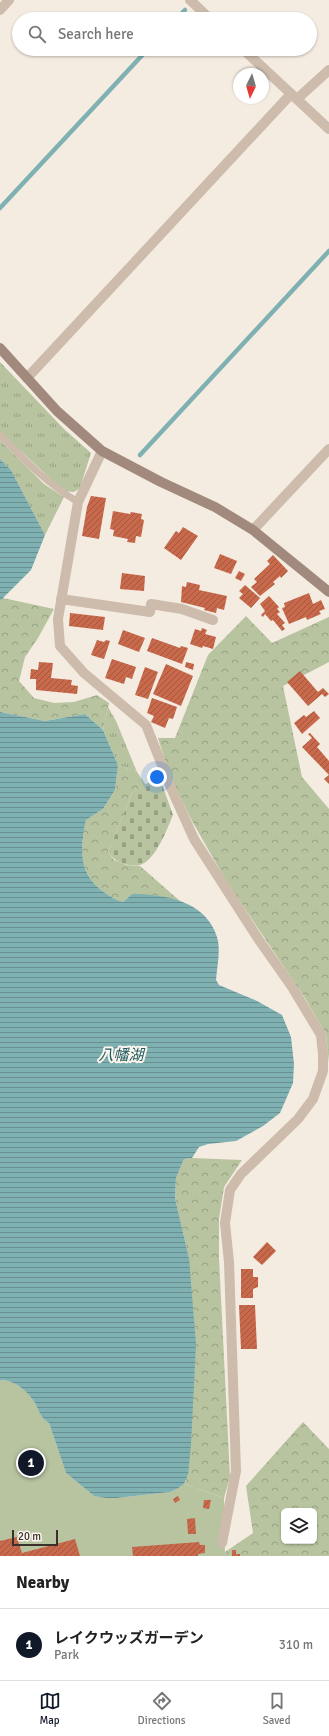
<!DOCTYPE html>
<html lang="en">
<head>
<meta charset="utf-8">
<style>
  body { margin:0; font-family:Signika,"Noto Sans JP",sans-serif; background:#f6f6f6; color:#222 }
  .controls { position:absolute; right:12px; bottom:12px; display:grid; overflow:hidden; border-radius:6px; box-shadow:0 1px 3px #0004 }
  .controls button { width:36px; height:36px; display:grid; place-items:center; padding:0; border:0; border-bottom:1px solid #e0e0e0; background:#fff; color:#222; font:20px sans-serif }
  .compass { position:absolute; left:233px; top:68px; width:36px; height:36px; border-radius:50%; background:#fff; box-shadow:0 1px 3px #0004; rotate:185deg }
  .scale { position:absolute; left:12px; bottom:10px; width:46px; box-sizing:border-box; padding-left:4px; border:2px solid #3b302b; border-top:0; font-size:11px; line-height:14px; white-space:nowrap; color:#3b302b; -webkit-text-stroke:3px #fbf5ee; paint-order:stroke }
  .you { position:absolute; left:157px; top:777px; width:14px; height:14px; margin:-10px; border:3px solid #fff; border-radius:50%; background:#1a73e8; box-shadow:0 0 0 6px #1a73e833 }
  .badge { display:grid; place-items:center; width:26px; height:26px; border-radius:50%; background:#111827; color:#fff; font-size:13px; font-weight:700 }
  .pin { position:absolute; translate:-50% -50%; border:2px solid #fff; box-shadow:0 1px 4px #0006 }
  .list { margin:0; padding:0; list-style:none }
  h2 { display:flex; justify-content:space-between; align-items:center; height:52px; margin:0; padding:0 16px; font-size:17px }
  h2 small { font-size:13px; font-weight:400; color:#767676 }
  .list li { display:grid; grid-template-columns:26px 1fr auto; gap:12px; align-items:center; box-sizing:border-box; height:72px; padding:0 16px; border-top:1px solid #e0e0e0 }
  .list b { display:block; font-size:15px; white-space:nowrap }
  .list p { margin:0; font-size:13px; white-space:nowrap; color:#767676 }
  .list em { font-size:13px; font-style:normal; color:#767676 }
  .icon { flex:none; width:22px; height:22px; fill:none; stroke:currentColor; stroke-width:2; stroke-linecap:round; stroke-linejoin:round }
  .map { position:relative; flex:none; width:329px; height:1556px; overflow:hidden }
  .search { position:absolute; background:#fff; box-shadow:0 1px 3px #0004; left:12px; right:12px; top:12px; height:44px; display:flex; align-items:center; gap:10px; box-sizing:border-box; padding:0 14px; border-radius:22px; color:#767676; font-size:15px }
  .sheet { height:124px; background:#fff }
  nav { display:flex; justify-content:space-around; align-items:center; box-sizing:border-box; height:56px; border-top:1px solid #e0e0e0; background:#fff; font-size:11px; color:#767676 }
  nav a { display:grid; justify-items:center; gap:2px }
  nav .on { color:#111827 }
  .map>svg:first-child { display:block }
</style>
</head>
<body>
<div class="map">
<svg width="329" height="1556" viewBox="0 0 329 1556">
  <defs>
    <pattern id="grass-tufts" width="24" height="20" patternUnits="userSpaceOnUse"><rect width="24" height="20" fill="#b8c4a0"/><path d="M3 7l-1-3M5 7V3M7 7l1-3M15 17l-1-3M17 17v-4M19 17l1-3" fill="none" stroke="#97a083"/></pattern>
    <pattern id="forest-crowns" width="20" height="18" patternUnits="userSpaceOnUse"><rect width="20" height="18" fill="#b8c4a0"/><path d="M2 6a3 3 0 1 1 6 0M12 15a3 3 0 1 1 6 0" fill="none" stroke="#97a083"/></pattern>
    <pattern id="cemetery-stones" width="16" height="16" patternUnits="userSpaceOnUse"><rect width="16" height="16" fill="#b8c4a0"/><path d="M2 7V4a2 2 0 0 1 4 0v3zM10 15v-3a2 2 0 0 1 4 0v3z" fill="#97a083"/></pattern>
    <pattern id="water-rules" width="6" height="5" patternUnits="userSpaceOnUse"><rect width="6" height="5" fill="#7fb0b2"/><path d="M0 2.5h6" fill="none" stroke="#699091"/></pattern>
    <pattern id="building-hatch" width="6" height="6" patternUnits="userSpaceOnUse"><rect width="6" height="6" fill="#c8694b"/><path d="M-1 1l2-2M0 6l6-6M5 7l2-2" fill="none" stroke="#a4573f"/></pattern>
  </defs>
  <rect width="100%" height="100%" fill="#f4ebe1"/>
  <g fill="url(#grass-tufts)">
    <path d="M0,362L64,429L91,453L80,488L74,492L64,491L0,432Z"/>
    <path d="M0,440L44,484L64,497L45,535L11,470L0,459Z"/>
    <path d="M108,707L116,721L137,772L118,765L103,730Z"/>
  </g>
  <g fill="url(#forest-crowns)" fill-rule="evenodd">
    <path d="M3,598L54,609L38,638L25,657L19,681L34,698L54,703L74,702L97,695L109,703L103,730L85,714L45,721L0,712V601Z"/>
    <path d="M246,616L272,643L329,617V662L283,686L302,777L329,809V1063L326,1034L305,998L225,879L192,821L170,776L158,738H175L208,655Z"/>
    <path d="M118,765L137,772L146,785L132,793L108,852L114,860L126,865L140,866L180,901L159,896L132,894L123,902C116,900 111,897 104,892C78,874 80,848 86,820L103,809L115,790Z"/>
    <path d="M192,1158L242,1160L224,1187L219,1219V1258L230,1477L224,1498L184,1484L188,1475L189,1258L175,1198L176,1178L184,1159Z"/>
    <path d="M303,1422L329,1449V1556H225V1552L253,1533L246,1486ZM284,1511H314V1541H284Z"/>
  </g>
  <path fill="url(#cemetery-stones)" d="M159,776L173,815C167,829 156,860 140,865C138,866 134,865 131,865C121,865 114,860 108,852L132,793Z"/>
  <path fill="#b8c4a0" d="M0,1380C15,1380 27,1391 35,1403C39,1411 41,1419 49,1423L66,1473L94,1496L117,1498L170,1492L177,1489L184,1484L224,1498L225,1556H0Z"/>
  <g fill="url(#water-rules)">
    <path d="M0,459L11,470L45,535L31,570L0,601Z"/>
    <path d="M0,712L45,721L85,714L103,730L118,765L115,790L103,809L86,820C80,848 78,874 104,892C111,897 116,900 123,902L132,894C165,894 206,901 217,937C221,950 217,967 216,980L219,985L257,1001L282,1015L291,1037L294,1064L293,1083L280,1113L263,1126L236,1141L208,1144L199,1147L192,1158L184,1159L176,1178L175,1198L189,1258L196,1344L191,1445L188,1475L184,1484L177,1489L170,1492L117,1498H106L94,1496L66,1473L49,1423C41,1419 39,1411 35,1403C27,1391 15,1380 0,1380Z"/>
  </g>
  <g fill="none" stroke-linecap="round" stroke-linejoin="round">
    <g stroke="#7fb0b2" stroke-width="4.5">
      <path d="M176,19L185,10"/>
      <path d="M0,208L148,49"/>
      <path d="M140,455L329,251"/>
    </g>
  </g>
  <g fill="url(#building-hatch)">
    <path d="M91,496L106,498L99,539L82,536L87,507Z"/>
    <path d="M113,511L130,514L131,512L142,514L141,519L144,520L141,537L136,536L135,543L127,542L128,539L113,536L114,530L110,529Z"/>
    <path d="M183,527L198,536L181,560L164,548L176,531L179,533Z"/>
    <path d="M220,554L237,561L231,574L214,568Z"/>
    <path d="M273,555L288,571L281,578L280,576L273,582L275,584L260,596L251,587L257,582L254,579L270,564L267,561Z"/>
    <path d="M239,571L245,574L241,581L235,578Z"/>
    <path d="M122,573L145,576L144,591L120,589Z"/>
    <path d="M187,582L200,585L199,590L227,596L224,610L217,608L216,613L204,610L205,608L181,602L182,586L186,587Z"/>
    <path d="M245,585L260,598L251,608L239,598L243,594L239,591Z"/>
    <path d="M309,593L313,604L321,600L325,609L319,611L321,614L307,620L306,617L289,624L282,608L285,607L284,603Z"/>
    <path d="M269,596L279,607L277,609L280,612L277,614L285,623L282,625L285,629L282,631L273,620L271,621L265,614L263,617L261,615L265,611L260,604Z"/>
    <path d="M70,613L105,617L103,630L69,626Z"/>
    <path d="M202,628L207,630L205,634L216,637L213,649L203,646L202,648L190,644L195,629L201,631Z"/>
    <path d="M123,630L145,638L139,652L118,644Z"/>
    <path d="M152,638L180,648L181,646L188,648L182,664L147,651Z"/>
    <path d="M97,640L104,642L106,640L110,641L104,659L91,655Z"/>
    <path d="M112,659L136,667L132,679L126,677L124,684L105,678Z"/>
    <path d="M39,662L53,663L51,678L72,680L71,685L78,686L77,694L36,690V679H30L31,669L38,670Z"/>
    <path d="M186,662L194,664L193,670L185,667Z"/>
    <path d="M166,664L193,676L181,706L153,694Z"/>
    <path d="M145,667L158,672L148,699L135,695Z"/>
    <path d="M300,671L318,692L323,688L329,694L325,697L322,694L308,706L287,682Z"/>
    <path d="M152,698L177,707L173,719L169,718L165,728L151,722L154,716L147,713Z"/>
    <path d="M314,711L320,718L302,734L294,723L304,715L306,717Z"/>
    <path d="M310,733L320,744L317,747L329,761V784L324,779L329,775L302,747L312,738L308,734Z"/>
    <path d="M267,1242L276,1251L262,1265L253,1257Z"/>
    <path d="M241,1269H253V1277H258V1287L253,1289V1298H241Z"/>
    <path d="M239,1305H255L257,1349H241Z"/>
    <path d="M178,1496L180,1500L175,1503L173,1499Z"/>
    <path d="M204,1500H211L209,1509L203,1508Z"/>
    <path d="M195,1518L196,1534H188L187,1519Z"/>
    <path d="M17,1537L22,1553L75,1539L80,1556H0V1541Z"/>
    <path d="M199,1542L200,1545H205V1553L198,1554V1556H133L132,1547Z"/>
    <path d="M232,1550H236V1554H240V1556H232Z"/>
  </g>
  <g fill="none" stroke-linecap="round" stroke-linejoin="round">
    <path stroke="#cdbbac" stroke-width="7" d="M0,435C24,460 48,484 78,502"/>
    <g stroke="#cdbbac" stroke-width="10">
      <path d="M190,0L210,19"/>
      <path d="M0,10L9,0"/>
      <path d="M243,49L329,129"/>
      <path d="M297,99L329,70"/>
      <path d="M27,378L291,94"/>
      <path d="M102,451L78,502L58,619L60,646L84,673L146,725L171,788L194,839L259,940L292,987L321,1035L323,1054V1071L313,1099L298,1119L241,1174L230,1190L225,1223L229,1262L236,1471L222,1543"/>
      <path d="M253,530L329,449"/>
      <path d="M61,599L150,612L151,604L182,609L213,620"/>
    </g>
    <path stroke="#a18a7d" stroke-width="10" d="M0,348L57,411L102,451L161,482L215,507L253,530L329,592"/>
  </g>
  <g text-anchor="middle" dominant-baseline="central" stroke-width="4" stroke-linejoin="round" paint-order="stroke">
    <g font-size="15" font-style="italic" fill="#1f5a5e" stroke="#fbf5ee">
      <text x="121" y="1055">八幡湖</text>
    </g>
  </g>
</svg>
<div class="controls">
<button><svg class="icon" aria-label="layers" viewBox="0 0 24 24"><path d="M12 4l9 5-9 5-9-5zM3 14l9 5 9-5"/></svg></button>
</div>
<svg class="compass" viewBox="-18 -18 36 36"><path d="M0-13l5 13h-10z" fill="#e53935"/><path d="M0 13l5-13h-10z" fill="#767676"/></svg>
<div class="scale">20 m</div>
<div class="you"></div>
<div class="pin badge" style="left:31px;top:1463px">1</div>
<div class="search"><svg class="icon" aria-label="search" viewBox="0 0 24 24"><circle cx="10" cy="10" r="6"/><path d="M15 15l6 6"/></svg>Search here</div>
</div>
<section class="sheet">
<h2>Nearby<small></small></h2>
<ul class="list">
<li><span class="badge">1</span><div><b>レイクウッズガーデン</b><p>Park</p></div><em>310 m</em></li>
</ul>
</section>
<nav>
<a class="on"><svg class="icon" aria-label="map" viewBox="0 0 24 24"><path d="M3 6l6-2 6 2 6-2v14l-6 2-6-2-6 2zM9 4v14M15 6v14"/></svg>Map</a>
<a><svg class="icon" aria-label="directions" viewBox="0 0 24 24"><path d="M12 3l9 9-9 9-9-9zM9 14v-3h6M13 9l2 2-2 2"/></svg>Directions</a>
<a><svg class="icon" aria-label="saved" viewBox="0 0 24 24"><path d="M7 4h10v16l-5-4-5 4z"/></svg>Saved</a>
</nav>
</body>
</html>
